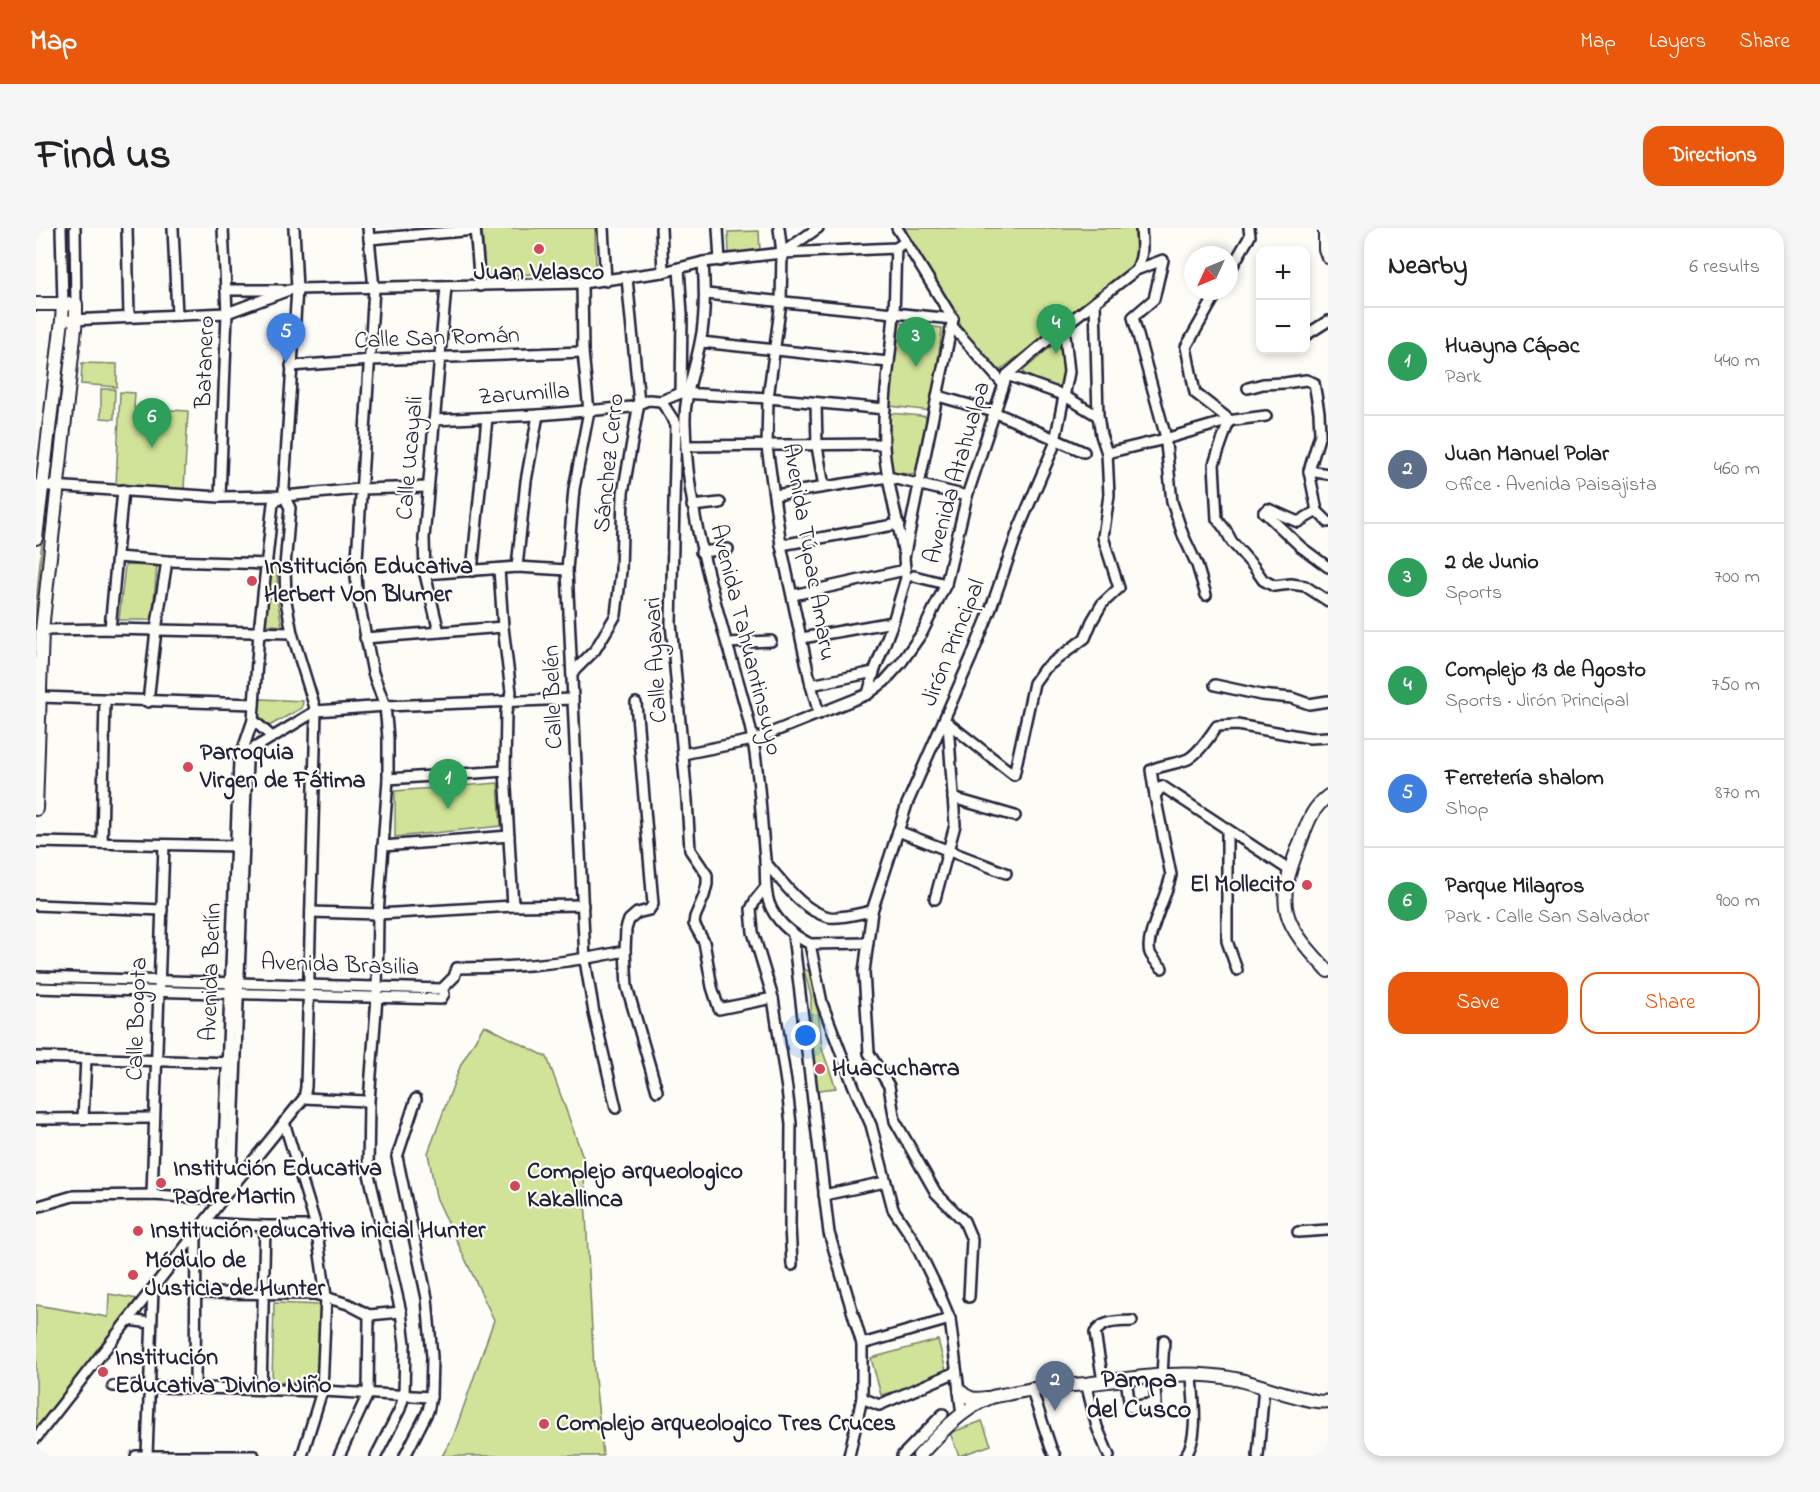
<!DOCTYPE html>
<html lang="en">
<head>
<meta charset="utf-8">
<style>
  body { margin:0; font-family:"Indie Flower",sans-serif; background:#f6f6f6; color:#202124 }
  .controls { position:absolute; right:18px; top:18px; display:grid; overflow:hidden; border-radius:12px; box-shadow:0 3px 9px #0003 }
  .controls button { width:54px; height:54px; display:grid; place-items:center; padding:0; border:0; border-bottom:2px solid #e0e0e0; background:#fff; color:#202124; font:30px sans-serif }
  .compass { position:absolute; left:1148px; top:18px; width:54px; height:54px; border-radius:50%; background:#fff; box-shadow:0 3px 9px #0003; rotate:226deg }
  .you { position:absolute; left:770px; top:808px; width:21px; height:21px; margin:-15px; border:4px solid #fff; border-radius:50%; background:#1a73e8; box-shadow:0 0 0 9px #1a73e833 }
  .badge { display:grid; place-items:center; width:39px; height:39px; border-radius:50%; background:#ea580c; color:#fff; font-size:20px; font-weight:700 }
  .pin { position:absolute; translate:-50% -50px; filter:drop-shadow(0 2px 3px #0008) }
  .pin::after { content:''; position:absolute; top:32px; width:21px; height:18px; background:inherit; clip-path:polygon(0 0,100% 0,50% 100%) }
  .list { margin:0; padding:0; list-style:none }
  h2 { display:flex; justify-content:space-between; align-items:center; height:78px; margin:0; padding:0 24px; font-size:26px }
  h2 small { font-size:20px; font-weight:400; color:#757577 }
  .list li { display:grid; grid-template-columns:39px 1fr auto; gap:18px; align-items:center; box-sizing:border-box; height:108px; padding:0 24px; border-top:2px solid #e0e0e0 }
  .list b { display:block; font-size:22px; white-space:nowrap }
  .list p { margin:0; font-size:20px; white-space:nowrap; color:#757577 }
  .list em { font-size:20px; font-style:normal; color:#757577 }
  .actions { display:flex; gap:12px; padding:18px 24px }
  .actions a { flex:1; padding:14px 0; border:2px solid #ea580c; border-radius:18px; text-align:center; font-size:21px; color:#ea580c }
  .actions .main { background:#ea580c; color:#fff }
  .map { position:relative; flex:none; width:1292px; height:1228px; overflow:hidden; border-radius:18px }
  header { display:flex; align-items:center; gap:36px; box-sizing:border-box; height:84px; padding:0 30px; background:#ea580c; color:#fff }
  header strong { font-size:28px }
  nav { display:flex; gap:33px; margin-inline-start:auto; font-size:21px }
  .intro { display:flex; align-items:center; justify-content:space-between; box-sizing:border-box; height:144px; padding:0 36px }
  h1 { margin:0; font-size:42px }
  .button { padding:15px 27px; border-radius:18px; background:#ea580c; color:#fff; font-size:21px; font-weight:700 }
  main { display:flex; gap:36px; padding:0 36px }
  aside { flex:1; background:#fff; border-radius:18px; box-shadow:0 3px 9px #0003 }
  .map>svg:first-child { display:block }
</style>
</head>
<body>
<header>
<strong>Map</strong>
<nav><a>Map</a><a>Layers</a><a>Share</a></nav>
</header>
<div class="intro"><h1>Find us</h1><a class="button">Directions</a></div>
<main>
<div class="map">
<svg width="1292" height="1228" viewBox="0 0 1292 1228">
  <rect width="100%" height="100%" fill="#fdfcf7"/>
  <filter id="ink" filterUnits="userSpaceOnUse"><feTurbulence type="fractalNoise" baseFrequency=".0167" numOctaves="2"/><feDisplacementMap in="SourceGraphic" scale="12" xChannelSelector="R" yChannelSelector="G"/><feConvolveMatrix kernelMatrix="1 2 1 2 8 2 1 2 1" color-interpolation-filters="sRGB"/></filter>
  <g filter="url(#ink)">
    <g fill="#d0e398" stroke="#79826a" stroke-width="1.5">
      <path d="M446,0H559L560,42L449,49Z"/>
      <path d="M866,0H1099L1100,35L1087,47L963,143L957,141L926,100L921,88Z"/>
      <path d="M723,3L724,23L693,25L692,4Z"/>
      <path d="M863,95L906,100L896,183L854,178Z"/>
      <path d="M29,106H35L17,250H12Z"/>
      <path d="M1026,109L1032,111L1029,161L1024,162L987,145L988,142Z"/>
      <path d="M46,135L81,136V159L45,156Z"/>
      <path d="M65,161H79L78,191L65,190Z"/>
      <path d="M84,164L99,165L98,180L152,183L148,262L80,258Z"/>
      <path d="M854,185L894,189L882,247L855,244L852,215Z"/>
      <path d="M10,270H15L0,397V377Z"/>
      <path d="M89,337L121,338L116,392H83Z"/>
      <path d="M232,338L241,340L242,376L246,398L227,396Z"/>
      <path d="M225,471L267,473L266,480L233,498L221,486Z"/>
      <path d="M462,555L465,598L359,609V563Z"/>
      <path d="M768,742L776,743L784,798L786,821L800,860L775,863V768Z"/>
      <path d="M448,797L511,829L547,929L558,1141L567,1228H406L417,1209L458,1092L400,969L392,925L425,836Z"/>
      <path d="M73,1066L102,1071L2,1205H0V1077L72,1089Z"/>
      <path d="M238,1075L284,1077L282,1155L236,1154Z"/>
      <path d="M902,1112L912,1150L845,1167L835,1130Z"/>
      <path d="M946,1193L955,1217L923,1228L914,1205Z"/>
    </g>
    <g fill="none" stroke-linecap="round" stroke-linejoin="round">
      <defs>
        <g id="minor">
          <path d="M25,0L27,75"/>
          <path d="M39,0L40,76"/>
          <path d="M91,0L93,89"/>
          <path d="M137,0L141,87"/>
          <path d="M332,0L338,60L320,347L321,363L337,445L349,478L352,510V551L342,686L341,769L333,873L332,942L365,1084L369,1116L368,1168L364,1181L340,1228"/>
          <path d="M439,0L444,58"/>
          <path d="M567,0L570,53"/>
          <path d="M625,0L627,44"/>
          <path d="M682,0L684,33"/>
          <path d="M743,0L746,25L745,74L732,170L731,219L745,317L775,457L783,486"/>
          <path d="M861,0L917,91"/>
          <path d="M333,11L439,2"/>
          <path d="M860,20C859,42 859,63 858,85C855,129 846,173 848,218C850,253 861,287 867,322"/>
          <path d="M746,25L782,0"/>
          <path d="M667,34C669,61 670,89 664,115C659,142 648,167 649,195C650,270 670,341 690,413C700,446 711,479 717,513C724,552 725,591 729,631C730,646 728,660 733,675C740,694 757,707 774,716L786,775L818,859L835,897L857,981L877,1011L901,1060L914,1091L926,1187"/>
          <path d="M643,40L646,87L645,165"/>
          <path d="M1100,42L1127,32L1118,71L1097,89L1129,206L1136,274L1147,307L1161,337L1170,367"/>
          <path d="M1193,44L1214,8L1213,0"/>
          <path d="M546,55L547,124L553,183L538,261L531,342L549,732L558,785L580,880"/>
          <path d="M190,62H245"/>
          <path d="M1182,63L1150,119L1159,165L1190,189L1192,196L1178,236L1181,291L1189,301L1196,314L1218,339L1227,352L1238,358L1255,356L1269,358L1292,373"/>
          <path d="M670,66L917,91"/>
          <path d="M1059,74L1062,188"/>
          <path d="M34,92L191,85L253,62L261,61L546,55L627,44L667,34L746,25L860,20L869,14"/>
          <path d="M916,98L967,156"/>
          <path d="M1270,107L1292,93"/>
          <path d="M665,114L852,134"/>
          <path d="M255,138L335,132L547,124"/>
          <path d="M1212,160L1227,156L1249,155L1270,152L1278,155L1283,184L1284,206L1273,243L1281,283L1292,294"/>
          <path d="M902,168L958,184L1048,224"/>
          <path d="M625,173L640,196"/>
          <path d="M780,175L781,218L788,259"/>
          <path d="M398,192L502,187L596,179L612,172L625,173L645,165L732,170L849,181"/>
          <path d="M640,196L635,395L651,572L654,622L671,647V656L668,668L659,689L658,696L668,714L676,759L683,781L737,770"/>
          <path d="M650,218L848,216"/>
          <path d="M1071,225L1129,211L1191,193L1230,188"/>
          <path d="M1273,243L1292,246"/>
          <path d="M0,257L184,269L248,268L324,261L392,259"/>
          <path d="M739,267L852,249L931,268"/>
          <path d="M184,269L191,85L187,0"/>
          <path d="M656,278L684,275"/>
          <path d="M1228,284L1265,319L1292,339"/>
          <path d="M1228,284L1232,281L1262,294L1281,283"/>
          <path d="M745,317L863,296"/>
          <path d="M665,324L692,321"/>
          <path d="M81,329L131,333L232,336"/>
          <path d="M481,339L490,253L502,187"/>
          <path d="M463,341L467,399L475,464L470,484L469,543L477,678"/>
          <path d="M436,343L451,190"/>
          <path d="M389,346L481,339L531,342"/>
          <path d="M878,348L910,356"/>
          <path d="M757,367L869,342"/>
          <path d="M74,401L87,262"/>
          <path d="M6,402L74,401L256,405"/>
          <path d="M403,404L389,346L388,310L410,59"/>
          <path d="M329,410L467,399"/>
          <path d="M766,410L857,394"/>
          <path d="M691,415L735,413"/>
          <path d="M536,445L559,422L580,387L585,343L587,265L603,175L591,50"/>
          <path d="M775,457L838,444"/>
          <path d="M1179,457L1225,467L1256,470L1273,476L1292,473"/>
          <path d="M832,466L838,444L857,394L870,350L868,330L917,91"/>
          <path d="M3,469L218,476"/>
          <path d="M112,474L120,402L131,333"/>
          <path d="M600,475L617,676L613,682L601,685L593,692L590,701L589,723L591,759L621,863"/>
          <path d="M217,492L235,508"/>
          <path d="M908,492L978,547L998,455L1008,441L1049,410L1056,393L1066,376L1083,360L1067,309L1073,267L1071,225L1065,207L1062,188L1027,167L971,147"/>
          <path d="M215,522L280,483L349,478L537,471"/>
          <path d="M647,526L717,512L832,466L848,454L865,435L886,405L910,356L931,268L971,147L1028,98L1100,42C1108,28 1106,16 1105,0"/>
          <path d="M352,551L469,543"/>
          <path d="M1119,568L1115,542C1126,537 1140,536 1152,531C1164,524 1173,509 1181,498L1201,497L1274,510L1292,509"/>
          <path d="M917,570L979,588"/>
          <path d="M1191,602V713L1201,742"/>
          <path d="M862,603L970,645"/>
          <path d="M0,614L205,618"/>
          <path d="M66,615L69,472"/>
          <path d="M347,618L473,608"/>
          <path d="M729,634C747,654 766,683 793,689C803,691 825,685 836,683"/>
          <path d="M729,660L720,671L715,681L717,704L737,770L751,861L755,896L754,998L756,1037"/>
          <path d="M899,671L919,597L912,495"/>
          <path d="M0,677L126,682"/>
          <path d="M275,684L342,686L477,678L547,677"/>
          <path d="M757,707L793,1005L826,1116V1170L813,1228"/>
          <path d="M774,716L832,715"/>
          <path d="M1126,740C1122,736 1116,730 1114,725C1108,711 1132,665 1135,647L1119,568L1126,558L1253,642"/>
          <path d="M0,749L406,761L408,766L405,771L0,760"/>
          <path d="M406,761L418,749L421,740C478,740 534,735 589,723"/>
          <path d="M0,829L198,835"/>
          <path d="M268,870L329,873"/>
          <path d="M47,890L50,831"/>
          <path d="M0,891L118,890"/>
          <path d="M248,894L280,998L290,1068L286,1163L266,1228"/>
          <path d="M195,960L211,534L215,522"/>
          <path d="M116,967L128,617"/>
          <path d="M788,967L849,954"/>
          <path d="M186,970L203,533L217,492L223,404L237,275L248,268"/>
          <path d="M0,979L37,968L116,967L186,971"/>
          <path d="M168,995L229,998H280"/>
          <path d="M1262,1004L1292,1002"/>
          <path d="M160,1065L279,1066L312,1076L333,1087L365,1084"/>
          <path d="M933,1069L936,1012L928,993L900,965L859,893L853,858L833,825L828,744L836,683L871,576L935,430L954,383L983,300L1018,218L1033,144L1028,98"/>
          <path d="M92,1092L115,1095"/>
          <path d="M826,1116L914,1091"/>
          <path d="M1126,1148L1128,1112"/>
          <path d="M1090,1151L1094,1179L1120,1175L1118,1148"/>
          <path d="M1067,1153L1059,1105C1067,1092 1082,1094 1096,1093"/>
          <path d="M1050,1155L1061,1199L1073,1228"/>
          <path d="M77,1158L286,1163L395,1169"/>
          <path d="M159,1160L160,1006"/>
          <path d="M995,1160L1015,1220L1019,1228"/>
          <path d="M225,1161L229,998"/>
          <path d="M826,1170L843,1177L920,1144"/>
          <path d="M0,1210L195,960L268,870L270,859L280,483L256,405L250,373L249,338L254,280L248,268V259L261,61L258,0"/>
          <path d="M111,1227L117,1060"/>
          <path d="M100,1228H218"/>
          <path d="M303,1228L332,1166L333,1087"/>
          <path d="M369,1228L392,1183L395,1169L396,1129L391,1070L361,929L380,871"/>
          <path d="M866,1228L907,1186"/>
          <path d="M1149,1228C1164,1210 1157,1170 1156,1148"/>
          <path d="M1222,1228L1228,1158"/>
        </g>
        <g id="major">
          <path d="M1289,0V21L1292,29"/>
          <path d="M0,76H40V91L6,402L0,581"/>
          <path d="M0,310L26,92L27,75"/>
          <path d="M1292,568C1275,581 1271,597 1264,615C1238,679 1246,694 1292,743"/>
          <path d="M924,1163C932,1171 939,1172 950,1170"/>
          <path d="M883,1228C903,1206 925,1182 953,1170C959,1168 966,1167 971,1166C997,1160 1022,1158 1049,1156C1098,1150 1150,1141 1199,1151C1218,1154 1279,1178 1292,1173"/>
        </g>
      </defs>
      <use href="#minor" stroke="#22223b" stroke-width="14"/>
      <use href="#major" stroke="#22223b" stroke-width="16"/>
      <use href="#minor" stroke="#fdfcf7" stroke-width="9"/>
      <use href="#major" stroke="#fdfcf7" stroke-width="12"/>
    </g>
  </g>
  <g fill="#d1495b" stroke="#fdfcf7" stroke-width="2">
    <circle cx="503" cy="21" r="6"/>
    <circle cx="216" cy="353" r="6"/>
    <circle cx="152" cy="539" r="6"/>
    <circle cx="1271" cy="657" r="6"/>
    <circle cx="784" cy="841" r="6"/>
    <circle cx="125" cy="955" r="6"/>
    <circle cx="479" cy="958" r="6"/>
    <circle cx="102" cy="1003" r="6"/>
    <circle cx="97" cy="1047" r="6"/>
    <circle cx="67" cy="1144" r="6"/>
    <circle cx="508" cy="1196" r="6"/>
  </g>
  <g text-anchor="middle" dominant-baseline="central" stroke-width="4.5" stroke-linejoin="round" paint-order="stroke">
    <g font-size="24" font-weight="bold" fill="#22223b" stroke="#fdfcf7" text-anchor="start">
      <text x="503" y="45" text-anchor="middle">Juan Velasco</text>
      <text x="228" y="339">Institución Educativa<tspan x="228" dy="28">Herbert Von Blumer</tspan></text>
      <text x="164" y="525">Parroquia<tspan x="164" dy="28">Virgen de Fátima</tspan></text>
      <text x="1259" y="657" text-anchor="end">El Mollecito</text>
      <text x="796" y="841">Huacucharra</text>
      <text x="137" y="941">Institución Educativa<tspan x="137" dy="28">Padre Martin</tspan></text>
      <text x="491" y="944">Complejo arqueologico<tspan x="491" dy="28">Kakallinca</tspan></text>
      <text x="114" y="1003">Institución educativa inicial Hunter</text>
      <text x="109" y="1033">Módulo de<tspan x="109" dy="28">Justicia de Hunter</tspan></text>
      <text x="79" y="1130">Institución<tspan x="79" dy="28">Educativa Divino Niño</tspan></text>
      <text x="520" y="1196">Complejo arqueologico Tres Cruces</text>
    </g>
    <g font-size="24" fill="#22223b" stroke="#fdfcf7">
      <text transform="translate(401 111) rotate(-2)">Calle San Román</text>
      <text transform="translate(170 134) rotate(-88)">Batanero</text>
      <text transform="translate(488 167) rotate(-4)">Zarumilla</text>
      <text transform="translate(375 230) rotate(-85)">Calle Ucayali</text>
      <text transform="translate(574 235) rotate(-84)">Sánchez Cerro</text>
      <text transform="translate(922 245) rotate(-74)">Avenida Atahualpa</text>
      <text transform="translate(772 324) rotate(80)">Avenida Túpac Amaru</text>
      <text transform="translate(709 412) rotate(76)">Avenida Tahuantinsuyo</text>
      <text transform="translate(918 415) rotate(-68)">Jirón Principal</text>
      <text transform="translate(621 432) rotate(-93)">Calle Ayavari</text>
      <text transform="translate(518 469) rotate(-92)">Calle Belén</text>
      <text transform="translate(304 738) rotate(2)">Avenida Brasilia</text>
      <text transform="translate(176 744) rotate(-88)">Avenida Berlín</text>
      <text transform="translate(102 791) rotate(-88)">Calle Bogota</text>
    </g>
    <g font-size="26" font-weight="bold" fill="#22223b" stroke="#fdfcf7">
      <text x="1103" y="1153">Pampa<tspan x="1103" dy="30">del Cusco</tspan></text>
    </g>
  </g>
</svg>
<div class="controls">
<button>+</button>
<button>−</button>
</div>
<svg class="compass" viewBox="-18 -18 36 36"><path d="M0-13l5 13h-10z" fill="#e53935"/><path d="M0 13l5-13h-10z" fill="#757577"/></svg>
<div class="you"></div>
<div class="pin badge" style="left:412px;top:581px;background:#2e9e5b">1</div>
<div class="pin badge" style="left:1019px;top:1183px;background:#5c6f8a">2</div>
<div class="pin badge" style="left:880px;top:139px;background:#2e9e5b">3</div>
<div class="pin badge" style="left:1020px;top:126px;background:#2e9e5b">4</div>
<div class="pin badge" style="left:250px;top:135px;background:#3f7fe0">5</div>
<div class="pin badge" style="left:116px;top:220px;background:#2e9e5b">6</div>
</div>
<aside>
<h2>Nearby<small>6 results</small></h2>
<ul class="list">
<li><span class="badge" style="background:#2e9e5b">1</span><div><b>Huayna Cápac</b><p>Park</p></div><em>440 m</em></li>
<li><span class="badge" style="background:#5c6f8a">2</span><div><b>Juan Manuel Polar</b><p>Office · Avenida Paisajista</p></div><em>460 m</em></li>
<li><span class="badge" style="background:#2e9e5b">3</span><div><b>2 de Junio</b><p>Sports</p></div><em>700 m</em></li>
<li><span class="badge" style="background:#2e9e5b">4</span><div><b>Complejo 13 de Agosto</b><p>Sports · Jirón Principal</p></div><em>750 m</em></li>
<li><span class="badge" style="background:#3f7fe0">5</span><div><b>Ferretería shalom</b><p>Shop</p></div><em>870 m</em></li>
<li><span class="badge" style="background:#2e9e5b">6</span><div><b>Parque Milagros</b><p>Park · Calle San Salvador</p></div><em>900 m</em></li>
</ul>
<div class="actions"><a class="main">Save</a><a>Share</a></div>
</aside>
</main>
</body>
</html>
